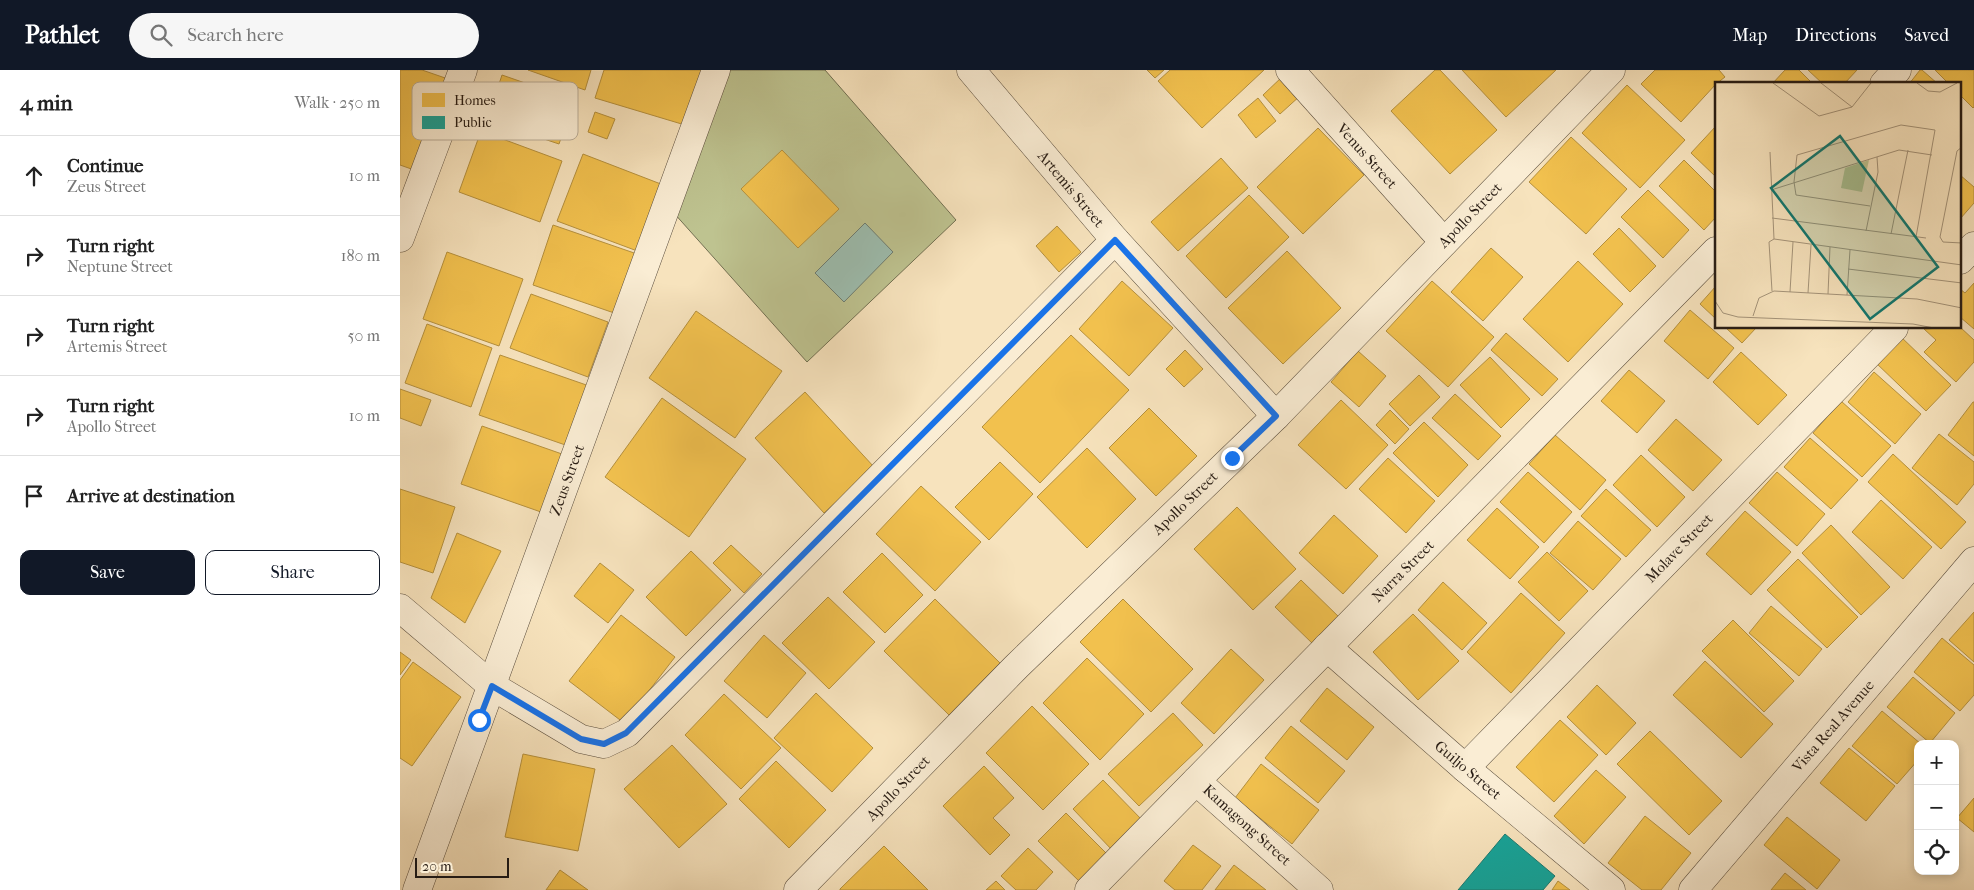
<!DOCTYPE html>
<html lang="en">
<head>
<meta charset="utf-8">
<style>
  body { margin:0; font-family:"IM FELL French Canon",serif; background:#f6f6f6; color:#222 }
  .controls { position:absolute; right:15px; bottom:15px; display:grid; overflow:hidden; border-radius:10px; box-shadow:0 2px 8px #0003 }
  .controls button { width:45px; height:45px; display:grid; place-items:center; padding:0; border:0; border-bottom:1px solid #e0e0e0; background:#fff; color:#222; font:25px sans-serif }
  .scale { position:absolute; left:15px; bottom:12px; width:94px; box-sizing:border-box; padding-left:5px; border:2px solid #271c14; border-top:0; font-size:14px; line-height:18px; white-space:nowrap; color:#271c14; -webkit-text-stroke:4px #faedd4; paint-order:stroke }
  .stop { position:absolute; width:15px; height:15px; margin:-11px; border:4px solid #1a73e8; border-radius:50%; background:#fff }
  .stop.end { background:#1a73e8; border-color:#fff; box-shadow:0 1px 5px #0008 }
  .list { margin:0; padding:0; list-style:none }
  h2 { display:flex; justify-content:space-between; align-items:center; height:65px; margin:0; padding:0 20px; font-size:21px }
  h2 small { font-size:16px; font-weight:400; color:#767676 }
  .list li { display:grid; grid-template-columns:32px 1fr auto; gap:15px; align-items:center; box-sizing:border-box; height:80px; padding:0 20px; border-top:1px solid #e0e0e0 }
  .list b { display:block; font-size:19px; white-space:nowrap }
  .list p { margin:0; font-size:16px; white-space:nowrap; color:#767676 }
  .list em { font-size:16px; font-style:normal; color:#767676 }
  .actions { display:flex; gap:10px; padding:15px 20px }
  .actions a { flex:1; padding:11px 0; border:1px solid #111827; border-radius:10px; text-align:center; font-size:18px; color:#111827 }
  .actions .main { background:#111827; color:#fff }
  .icon { flex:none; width:28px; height:28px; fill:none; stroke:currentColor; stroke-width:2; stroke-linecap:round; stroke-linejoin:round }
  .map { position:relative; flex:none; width:1574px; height:820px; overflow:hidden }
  header { display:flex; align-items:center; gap:30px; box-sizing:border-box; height:70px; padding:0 25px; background:#111827; color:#fff }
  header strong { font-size:24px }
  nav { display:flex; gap:28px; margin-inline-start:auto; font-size:18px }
  .search { width:350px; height:45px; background:#f6f6f6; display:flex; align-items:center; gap:12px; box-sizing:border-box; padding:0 18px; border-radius:28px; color:#767676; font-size:19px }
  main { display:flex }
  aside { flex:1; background:#fff }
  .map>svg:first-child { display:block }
</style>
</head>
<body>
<header>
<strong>Pathlet</strong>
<div class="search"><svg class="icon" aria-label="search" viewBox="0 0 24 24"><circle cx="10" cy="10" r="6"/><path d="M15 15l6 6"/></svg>Search here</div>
<nav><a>Map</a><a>Directions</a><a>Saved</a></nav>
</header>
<main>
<aside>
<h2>4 min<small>Walk · 250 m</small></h2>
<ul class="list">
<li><svg class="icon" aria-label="ahead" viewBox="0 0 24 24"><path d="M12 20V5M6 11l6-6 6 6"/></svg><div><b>Continue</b><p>Zeus Street</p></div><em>10 m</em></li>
<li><svg class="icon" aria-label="right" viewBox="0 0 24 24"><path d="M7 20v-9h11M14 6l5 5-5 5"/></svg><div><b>Turn right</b><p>Neptune Street</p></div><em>180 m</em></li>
<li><svg class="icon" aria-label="right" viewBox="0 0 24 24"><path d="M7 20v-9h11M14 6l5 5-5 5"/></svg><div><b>Turn right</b><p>Artemis Street</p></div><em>50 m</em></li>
<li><svg class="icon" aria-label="right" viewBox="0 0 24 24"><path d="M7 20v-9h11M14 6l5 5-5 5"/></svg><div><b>Turn right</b><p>Apollo Street</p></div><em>10 m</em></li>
<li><svg class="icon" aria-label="arrive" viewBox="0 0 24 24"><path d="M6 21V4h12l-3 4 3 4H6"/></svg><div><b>Arrive at destination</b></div></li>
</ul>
<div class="actions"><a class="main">Save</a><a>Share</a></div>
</aside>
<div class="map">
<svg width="1574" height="820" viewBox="0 0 1574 820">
  <rect width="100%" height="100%" fill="#f7e3bd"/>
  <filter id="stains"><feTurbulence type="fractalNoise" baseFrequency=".004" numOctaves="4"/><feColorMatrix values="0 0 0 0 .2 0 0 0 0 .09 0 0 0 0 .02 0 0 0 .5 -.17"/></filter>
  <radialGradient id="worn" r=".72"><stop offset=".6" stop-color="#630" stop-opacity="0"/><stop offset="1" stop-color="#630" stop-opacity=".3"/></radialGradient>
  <path fill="#bec390" stroke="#727052" d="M320,0H425L556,150L407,292L273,142Z"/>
  <path fill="#9dbeb0" stroke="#6e7d72" d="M465,153L493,182L444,232L415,203Z"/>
  <g fill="#f2c14e" stroke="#b5903d">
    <path d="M0,0H22L51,10L20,102L0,95Z"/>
    <path d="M128,0H191L185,20Z"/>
    <path d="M204,0H302L285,55L195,28Z"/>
    <path d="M747,0H764L755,8Z"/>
    <path d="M770,0H864L802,58L758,11Z"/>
    <path d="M1035,0H1040L1097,60L1050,104L991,41Z"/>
    <path d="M1062,0H1156L1106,47Z"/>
    <path d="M1255,0H1319L1325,7L1316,14L1281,52L1241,14Z"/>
    <path d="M1385,0H1399L1413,14H1372Z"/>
    <path d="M1408,0H1457L1444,14H1423Z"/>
    <path d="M1520,0H1522L1538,14H1509Z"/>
    <path d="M1535,0H1574V37L1573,38L1560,25V14H1549Z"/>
    <path d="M102,5L174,30L159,74L87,50Z"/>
    <path d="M883,6L901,25L880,44L863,25Z"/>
    <path d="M1227,15L1285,70L1240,118L1182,63Z"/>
    <path d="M858,28L876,51L856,68L838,45Z"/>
    <path d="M195,42L215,49L207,69L188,62Z"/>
    <path d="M1316,56V107L1291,83Z"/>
    <path d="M918,58L964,105L903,164L857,117Z"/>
    <path d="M81,61L162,91L140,152L59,122Z"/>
    <path d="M1171,67L1227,119L1186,164L1129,112Z"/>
    <path d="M382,80L439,139L398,178L341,119Z"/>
    <path d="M183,84L266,116L240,182L157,151Z"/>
    <path d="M821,88L848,118L778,181L751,152Z"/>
    <path d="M1284,90L1316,122V147L1304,160L1259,116Z"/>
    <path d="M1560,105L1574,117V133L1560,149Z"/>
    <path d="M1248,120L1289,160L1263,188L1221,147Z"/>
    <path d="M849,125L889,167L826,228L786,186Z"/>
    <path d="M153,155L240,185L220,245L133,215Z"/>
    <path d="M657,156L681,182L659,202L636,176Z"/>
    <path d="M1219,158L1256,196L1230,222L1193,184Z"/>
    <path d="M1091,178L1123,207L1083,251L1051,222Z"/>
    <path d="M887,181L941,238L883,294L828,238Z"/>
    <path d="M47,182L123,209L99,276L23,249Z"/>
    <path d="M1178,191L1223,234L1168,292L1123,249Z"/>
    <path d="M722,211L773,258L729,306L679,259Z"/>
    <path d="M1032,211L1094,267L1048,317L986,261Z"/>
    <path d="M1574,213V259L1560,247V219L1565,223Z"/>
    <path d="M1316,216V249L1300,234Z"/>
    <path d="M131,224L208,252L188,307L110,278Z"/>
    <path d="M1290,240L1334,278L1308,309L1264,271Z"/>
    <path d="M296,241L382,301L335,368L249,308Z"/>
    <path d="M27,254L92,278L71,337L5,313Z"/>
    <path d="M1560,257L1574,270V292L1556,312L1524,282L1536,270L1524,259Z"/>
    <path d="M1326,258H1356L1342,273Z"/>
    <path d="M1106,263L1158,309L1142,326L1091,280Z"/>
    <path d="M671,265L729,320L640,413L582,357Z"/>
    <path d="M1499,265L1551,315L1526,341L1474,291Z"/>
    <path d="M785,280L803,299L784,317L766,299Z"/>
    <path d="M958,281L986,306L959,337L931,312Z"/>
    <path d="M1341,282L1387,325L1358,355L1313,312Z"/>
    <path d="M100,285L195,318L174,378L79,345Z"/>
    <path d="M1090,287L1130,329L1101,358L1060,315Z"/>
    <path d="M1229,300L1265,331L1237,363L1201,331Z"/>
    <path d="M1474,302L1521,344L1495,374L1448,332Z"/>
    <path d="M1019,305L1040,327L1010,356L989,334Z"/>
    <path d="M0,319L31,330L21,356L0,348Z"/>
    <path d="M405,322L474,397L424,443L355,368Z"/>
    <path d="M1055,324L1101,366L1078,390L1032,348Z"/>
    <path d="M262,328L346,389L289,467L205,407Z"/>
    <path d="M941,330L988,375L946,419L898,375Z"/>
    <path d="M1441,331L1491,376L1462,407L1413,363Z"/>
    <path d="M1573,332H1574V386L1548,365Z"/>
    <path d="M749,338L797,386L756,426L709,378Z"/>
    <path d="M990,340L1009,359L995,374L976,355Z"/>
    <path d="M1276,349L1322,390L1293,421L1248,380Z"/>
    <path d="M1024,352L1068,395L1038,427L993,383Z"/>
    <path d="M82,356L162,384L141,442L61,414Z"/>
    <path d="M1539,364L1574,392V414L1557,435L1512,398Z"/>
    <path d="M1155,365L1206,410L1180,440L1129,394Z"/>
    <path d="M1410,368L1458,410L1431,439L1384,397Z"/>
    <path d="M687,378L736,429L687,478L637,427Z"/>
    <path d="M1493,384L1566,452L1541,479L1468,412Z"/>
    <path d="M1241,385L1285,427L1257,457L1213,415Z"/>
    <path d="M988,388L1035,431L1006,463L959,419Z"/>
    <path d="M600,392L633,424L589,470L555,437Z"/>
    <path d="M1128,402L1172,442L1144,473L1100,432Z"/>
    <path d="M1377,402L1425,444L1397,476L1349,433Z"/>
    <path d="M521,416L581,472L535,521L476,464Z"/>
    <path d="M0,419L55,437L33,503L0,492Z"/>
    <path d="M1206,419L1251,460L1226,487L1181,446Z"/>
    <path d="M1481,430L1532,477L1503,509L1452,462Z"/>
    <path d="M837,437L896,499L853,540L794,479Z"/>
    <path d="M1097,438L1139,477L1110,509L1067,470Z"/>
    <path d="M1345,441L1391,482L1351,525L1306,484Z"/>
    <path d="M934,445L978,486L943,524L899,483Z"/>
    <path d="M1178,451L1221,489L1193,520L1150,483Z"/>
    <path d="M1431,455L1490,517L1461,545L1402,483Z"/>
    <path d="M57,463L101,481L65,553L31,528Z"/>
    <path d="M331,475L362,504L344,523L313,493Z"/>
    <path d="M291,481L331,520L286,566L246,527Z"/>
    <path d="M1147,482L1188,521L1159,551L1118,512Z"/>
    <path d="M482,483L523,525L485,563L443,522Z"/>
    <path d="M1398,489L1458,547L1427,578L1367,520Z"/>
    <path d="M200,493L234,520L208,553L174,526Z"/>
    <path d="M901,510L941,549L915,576L875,537Z"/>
    <path d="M1043,512L1087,553L1062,580L1018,540Z"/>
    <path d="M1121,523L1165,563L1111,623L1067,582Z"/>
    <path d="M428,527L475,572L429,619L382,573Z"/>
    <path d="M535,529L600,593L549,645L484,581Z"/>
    <path d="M723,529L793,599L751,642L680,572Z"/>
    <path d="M1371,536L1422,579L1399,606L1349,563Z"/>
    <path d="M1574,542V592L1549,570Z"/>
    <path d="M1013,544L1059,591L1018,630L973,582Z"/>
    <path d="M221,545L275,587L224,653L169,611Z"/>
    <path d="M1333,550L1394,611L1364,642L1302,581Z"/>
    <path d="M364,565L406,603L367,648L324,611Z"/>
    <path d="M1542,568L1574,595V625L1560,641L1514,602Z"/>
    <path d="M831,579L864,610L814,664L781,633Z"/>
    <path d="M0,582L11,590L0,605Z"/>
    <path d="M687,588L744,644L700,690L643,633Z"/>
    <path d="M1305,591L1373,654L1341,688L1273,625Z"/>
    <path d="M13,592L61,627L12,696L0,688V610Z"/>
    <path d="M1513,607L1555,643L1530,673L1487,637Z"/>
    <path d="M1197,615L1236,653L1206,685L1167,647Z"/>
    <path d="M927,618L974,657L947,690L900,651Z"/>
    <path d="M416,623L473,678L432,722L374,668Z"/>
    <path d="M324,624L381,678L341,719L285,665Z"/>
    <path d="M632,636L689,694L643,740L586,683Z"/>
    <path d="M1482,641L1521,674H1518V690L1497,714L1452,676Z"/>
    <path d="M773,643L803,675L739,736L708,704Z"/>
    <path d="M1160,650L1198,685L1154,732L1116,697Z"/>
    <path d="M891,656L945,701L918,733L865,688Z"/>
    <path d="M1250,661L1322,731L1289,765L1217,694Z"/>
    <path d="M272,675L327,734L279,778L224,719Z"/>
    <path d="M1449,678L1495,716L1466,751L1420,713Z"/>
    <path d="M123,684L195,699L178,781L105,767Z"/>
    <path d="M376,691L426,740L389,778L339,729Z"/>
    <path d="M861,694L919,740L892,774L835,728Z"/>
    <path d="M584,696L614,728L593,748L610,765L590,785L543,736Z"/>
    <path d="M1196,700L1226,727L1184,774L1154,746Z"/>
    <path d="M703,710L743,751L713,781L673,739Z"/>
    <path d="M1574,728V762L1557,748Z"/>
    <path d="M666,743L709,786L682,814L638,771Z"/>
    <path d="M1245,746L1291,783L1261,820H1242L1208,793Z"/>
    <path d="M1387,747L1440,790L1417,819L1364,775Z"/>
    <path d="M793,775L821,796L802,820H775L764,811Z"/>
    <path d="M484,776L528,820H440V819Z"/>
    <path d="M628,778L653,802L636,820H616L601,806Z"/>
    <path d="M834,795L866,820H815Z"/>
    <path d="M160,800L188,820H146Z"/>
    <path d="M1385,803L1406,820H1371Z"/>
    <path d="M596,811L605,820H586Z"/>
    <path d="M1158,811L1170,820H1152Z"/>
  </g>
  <path fill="#17a398" stroke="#1c7a70" d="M1105,764L1155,806L1143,820H1058Z"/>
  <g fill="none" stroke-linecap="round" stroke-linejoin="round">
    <defs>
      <g id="minor">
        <path d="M571,0L715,170L876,346"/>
        <path d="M890,0L1044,172"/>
        <path d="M1484,14L1497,0"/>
        <path d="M0,168L63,0"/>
        <path d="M1560,190L1574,176"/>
        <path d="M0,538L92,616L181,669L204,674L227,663L715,170"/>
        <path d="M927,577L1065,698L1211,820"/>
        <path d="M1065,698L1494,258"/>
        <path d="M796,711L919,820"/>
        <path d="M17,820L316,0"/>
        <path d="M398,820L616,597L876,346L1211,0"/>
        <path d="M689,820L1316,181"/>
        <path d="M1293,820L1574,491"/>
      </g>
    </defs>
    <use href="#minor" stroke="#5b4e3e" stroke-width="29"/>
    <use href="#minor" stroke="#faedd4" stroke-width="28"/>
  </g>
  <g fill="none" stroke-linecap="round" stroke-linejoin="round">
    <path stroke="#1a73e8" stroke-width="6" d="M79,650L92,616L181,669L204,674L226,663L715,170L876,346L832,388"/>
  </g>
  <g text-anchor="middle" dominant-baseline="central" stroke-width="5" stroke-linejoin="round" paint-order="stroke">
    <g font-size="15" fill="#271c14" stroke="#faedd4">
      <text transform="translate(967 86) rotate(48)">Venus Street</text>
      <text transform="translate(671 119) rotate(50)">Artemis Street</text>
      <text transform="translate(1070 145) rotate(-46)">Apollo Street</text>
      <text transform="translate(167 410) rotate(-70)">Zeus Street</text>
      <text transform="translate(785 433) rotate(-44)">Apollo Street</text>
      <text transform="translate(1279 478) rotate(-46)">Molave Street</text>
      <text transform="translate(1003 501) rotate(-45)">Narra Street</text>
      <text transform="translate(1433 656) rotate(-49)">Vista Real Avenue</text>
      <text transform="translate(1068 700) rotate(40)">Guiljo Street</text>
      <text transform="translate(498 718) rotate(-46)">Apollo Street</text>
      <text transform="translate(847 755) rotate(42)">Kamagong Street</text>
    </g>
  </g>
  <g transform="translate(1315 12)">
    <rect width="246" height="246" fill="#f7e3bd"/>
    <path d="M154,78L147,110L126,106L130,86Z" fill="#bec390"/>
    <path fill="none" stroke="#a49379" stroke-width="1" d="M58,1L104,34L137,25L156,1M106,1L137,25M202,1L213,9L225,10L242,1M247,65L242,69L225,155L228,160L247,161M55,70L59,157M56,108L184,68L217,73M155,124L81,113L79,100L82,73L186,43L220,48L201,155M57,136L211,156M151,149L163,90L162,75M176,152L193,68M59,157L247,183M133,187L247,201M57,209L54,160L59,157M75,210L78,160M93,211L96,163M113,212L115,165M132,213L135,168M0,219L8,231L23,235L198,242L219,246M38,234L44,216L59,209L202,217L247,226"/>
    <path fill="#0f766e" fill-opacity="0.15" stroke="#0f766e" stroke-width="2.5" d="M125,54L223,185L155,237L56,106Z"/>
    <rect width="246" height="246" fill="none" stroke="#271c14" stroke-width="2.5"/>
  </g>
  <rect x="12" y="12" width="166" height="58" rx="8" fill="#faedd4" stroke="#bbae9a" stroke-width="1"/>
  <rect x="22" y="23" width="23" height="14" fill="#f2c14e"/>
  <rect x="22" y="46" width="23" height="13" fill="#17a398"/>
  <g font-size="14" fill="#271c14">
    <text x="54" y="35">Homes</text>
    <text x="54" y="57">Public</text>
  </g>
  <rect width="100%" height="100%" filter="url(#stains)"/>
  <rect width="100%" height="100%" fill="url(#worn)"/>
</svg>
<div class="controls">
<button>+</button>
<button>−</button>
<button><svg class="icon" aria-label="locate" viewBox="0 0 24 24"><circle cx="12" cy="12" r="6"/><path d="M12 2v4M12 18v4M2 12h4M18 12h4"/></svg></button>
</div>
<div class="scale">20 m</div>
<div class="stop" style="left:79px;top:650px"></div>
<div class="stop end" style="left:832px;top:388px"></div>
</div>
</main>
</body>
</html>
